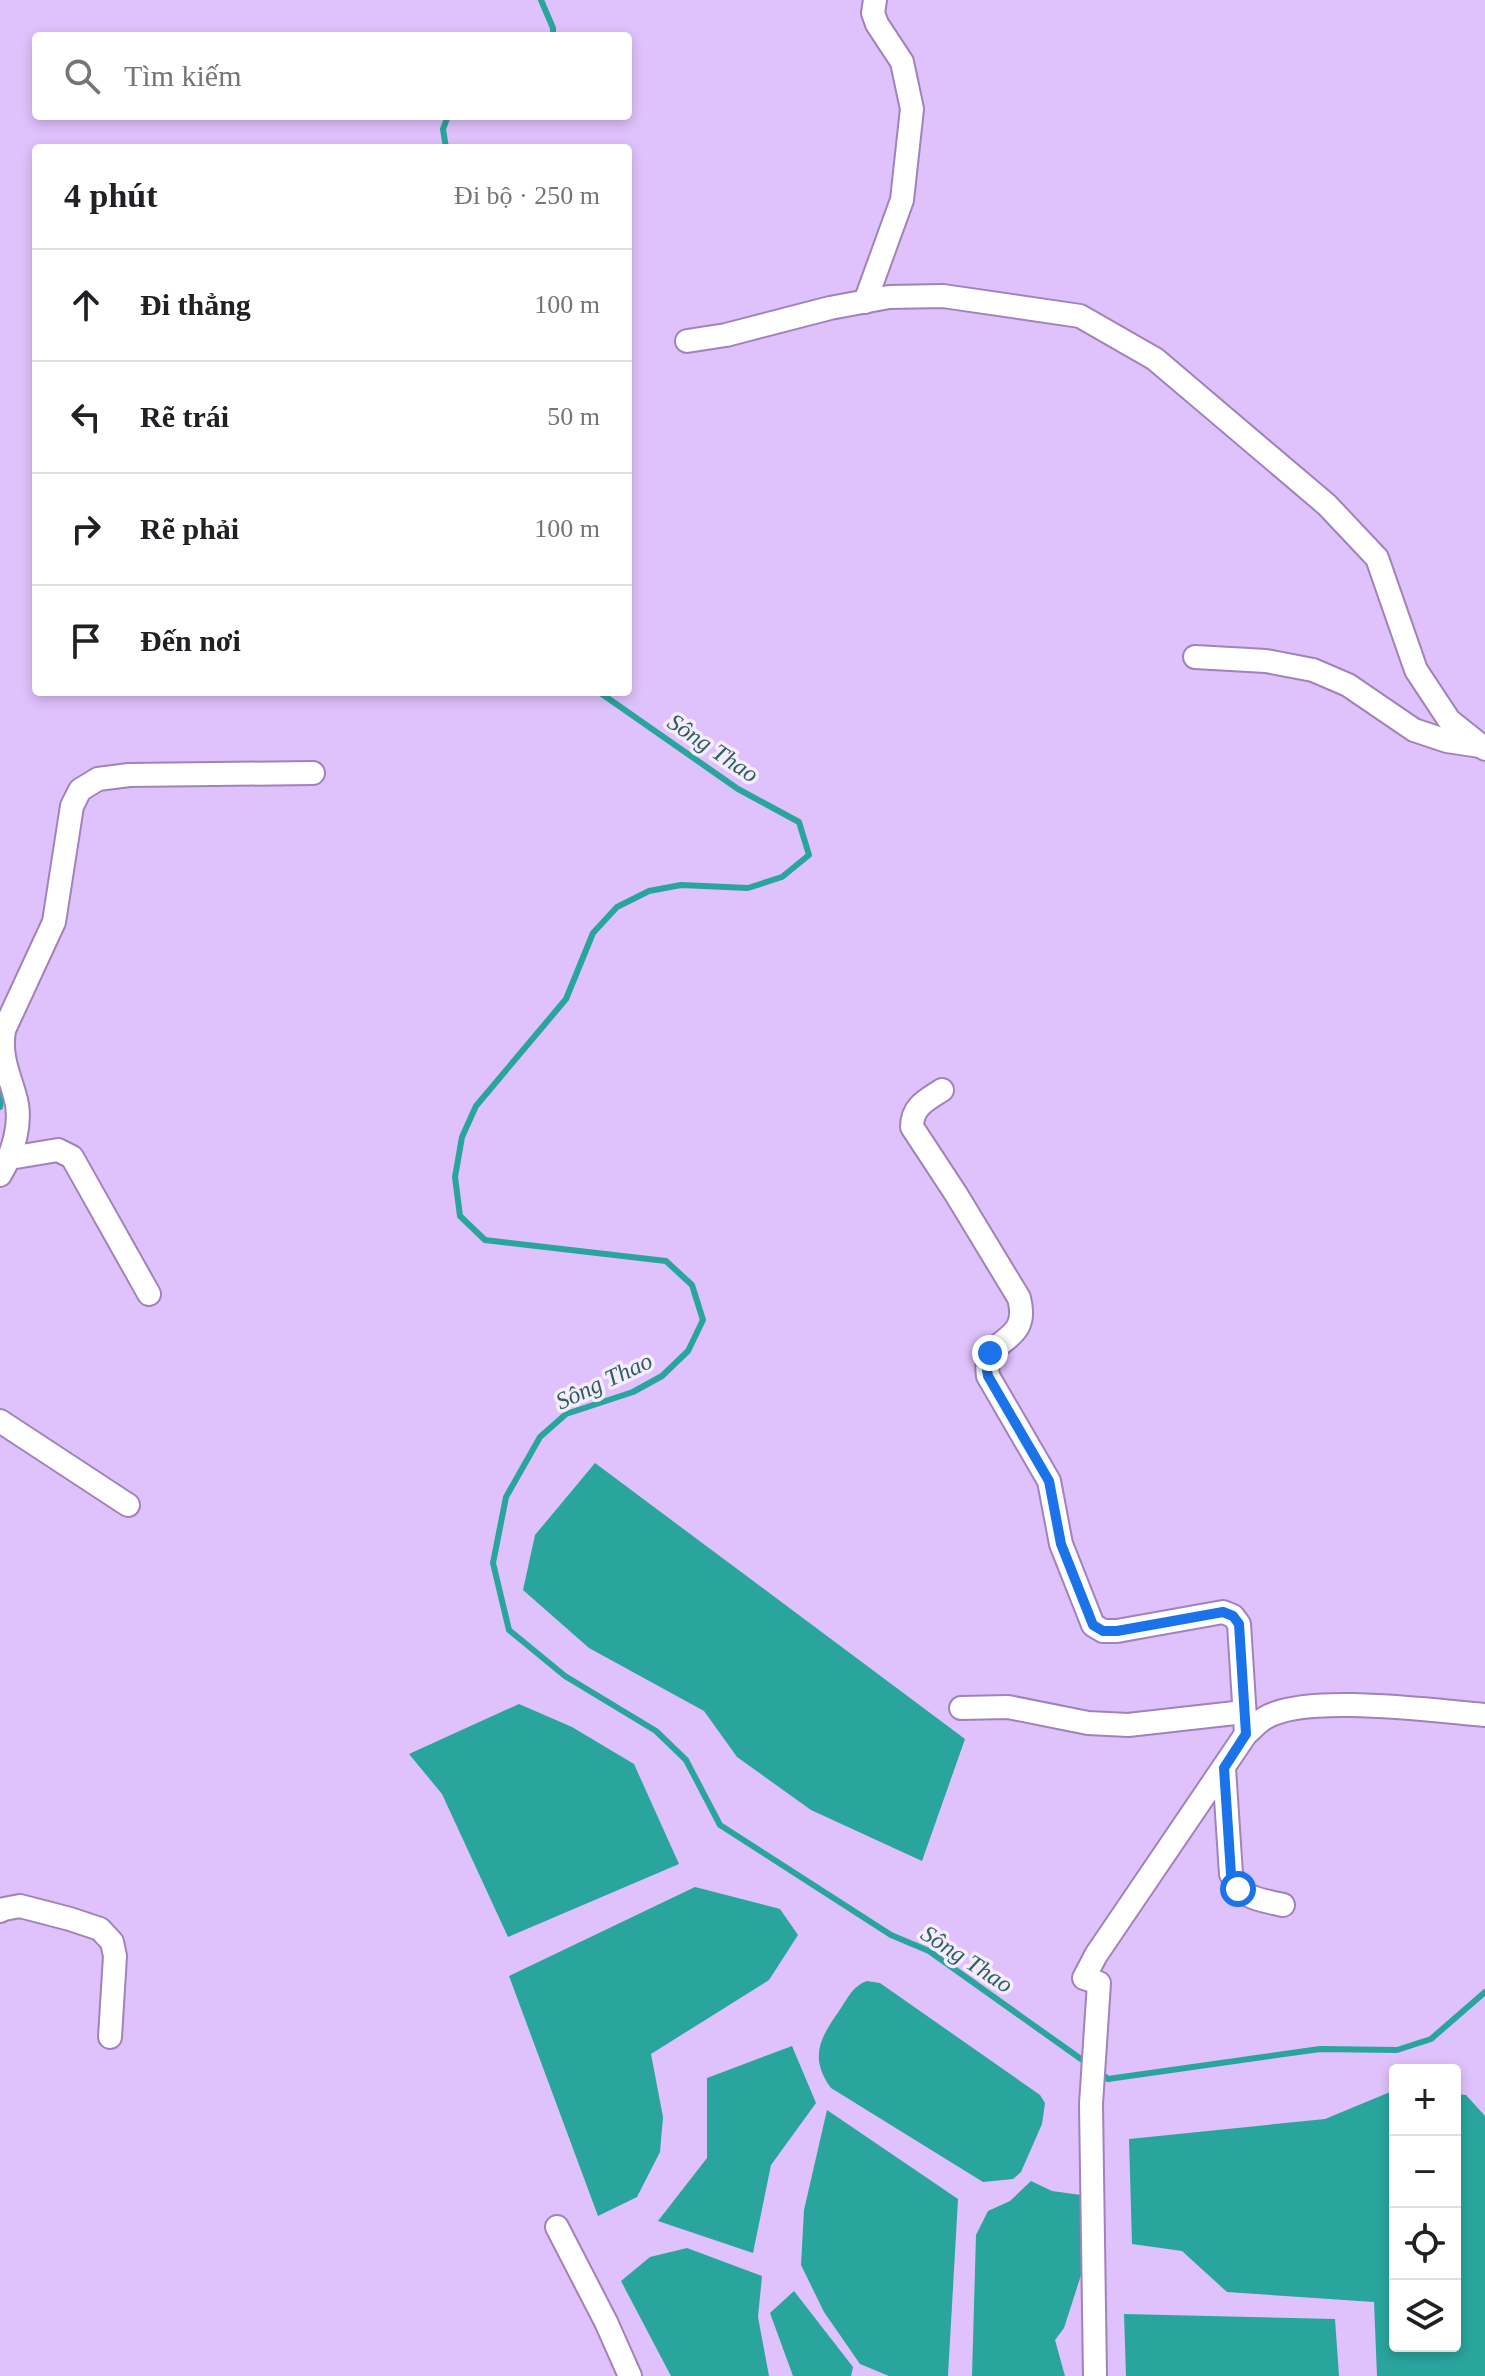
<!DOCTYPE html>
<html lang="vi">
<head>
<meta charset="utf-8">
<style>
  body { margin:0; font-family:"Times New Roman",serif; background:#f2f2f2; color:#202124 }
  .controls { position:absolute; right:24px; bottom:24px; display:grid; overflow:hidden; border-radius:8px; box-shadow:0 4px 12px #0003 }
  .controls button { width:72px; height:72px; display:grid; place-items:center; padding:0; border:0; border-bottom:2px solid #e0e0e0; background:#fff; color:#202124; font:40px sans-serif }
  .stop { position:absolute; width:24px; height:24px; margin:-18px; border:6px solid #1a73e8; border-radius:50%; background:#fff }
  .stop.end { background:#1a73e8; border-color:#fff; box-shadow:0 2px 8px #0008 }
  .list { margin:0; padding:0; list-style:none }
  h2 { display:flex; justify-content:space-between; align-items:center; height:104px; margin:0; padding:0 32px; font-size:34px }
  h2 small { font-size:26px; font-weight:400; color:#757577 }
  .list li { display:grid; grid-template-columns:52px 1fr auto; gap:24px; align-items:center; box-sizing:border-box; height:112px; padding:0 32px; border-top:2px solid #e0e0e0 }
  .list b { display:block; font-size:30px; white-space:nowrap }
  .list em { font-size:26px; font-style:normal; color:#757577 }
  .icon { flex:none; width:44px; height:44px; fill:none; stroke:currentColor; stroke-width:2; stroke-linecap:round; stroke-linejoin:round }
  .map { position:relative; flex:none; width:1485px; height:2376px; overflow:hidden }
  .search { position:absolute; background:#fff; box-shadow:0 4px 12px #0003; left:32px; top:32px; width:600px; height:88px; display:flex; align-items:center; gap:20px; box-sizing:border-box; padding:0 28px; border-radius:8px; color:#757577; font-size:30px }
  .panel { position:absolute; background:#fff; box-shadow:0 4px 12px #0003; left:32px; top:144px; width:600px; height:552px; border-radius:8px }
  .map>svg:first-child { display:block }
</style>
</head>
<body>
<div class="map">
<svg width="1485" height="2376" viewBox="0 0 1485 2376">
  <rect width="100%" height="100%" fill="#dfc1fb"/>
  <g fill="#29a59d">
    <path d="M595,1463L965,1739L922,1861L811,1810L737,1757L704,1711L589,1648L523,1590L535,1535Z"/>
    <path d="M519,1704L572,1727L634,1764L679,1864L508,1937L442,1794L409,1754Z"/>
    <path d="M695,1887L780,1909L798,1935L769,1980L651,2054L663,2117L660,2152L637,2197L598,2216L509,1976Z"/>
    <path d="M867,1981L880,1983L1040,2095L1045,2103L1042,2124L1021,2172L1013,2179L983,2182L831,2088C808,2056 821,2037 841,2008C849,1996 853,1986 867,1981Z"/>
    <path d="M792,2046L816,2103L771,2165L753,2253L658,2221L707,2158V2078Z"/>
    <path d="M1395,2090V2346H1455V2094L1466,2095L1485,2116V2376H1377L1374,2302L1227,2292L1182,2251L1132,2244L1129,2139L1325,2119Z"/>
    <path d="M827,2110L958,2199L948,2376H889L860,2364L824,2312L801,2265L804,2210Z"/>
    <path d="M1031,2181L1052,2191L1081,2195L1083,2269L1064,2328L1055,2340L1065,2376H972L976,2235L988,2211L1010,2201Z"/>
    <path d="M687,2248L762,2276L758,2317L769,2376H671L621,2281L650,2257Z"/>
    <path d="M794,2291L853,2367L851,2376H793L770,2313Z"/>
    <path d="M1124,2314L1335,2319L1339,2376H1126Z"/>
  </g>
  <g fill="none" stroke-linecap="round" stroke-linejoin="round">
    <g stroke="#29a59d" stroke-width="6">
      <path d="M541,0L553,28V36"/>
      <path d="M446,148L443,129L448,116"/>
      <path d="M599,692L738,789L799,822L809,855L782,877L748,888L681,885L649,891L617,907L593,933L566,999L476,1106L462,1137L455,1177L460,1216L485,1240L666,1261L692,1285L703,1320L688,1351L662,1376L633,1392L566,1414L540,1437L506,1497L493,1563L509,1630L565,1676L656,1731L686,1760L720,1825L891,1935L929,1951L1088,2064"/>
      <path d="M0,1088L2,1093L0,1107"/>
      <path d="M1100,2073L1108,2079L1320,2049L1397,2050L1431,2039L1485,1992"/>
    </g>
    <defs>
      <g id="minor">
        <path d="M865,302L902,200L912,109L902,62L877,24L873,13L875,0"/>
        <path d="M687,341L726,335L830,308L889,297L943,296L1080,316L1155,359L1327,505L1377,558L1416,670L1449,720L1485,749"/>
        <path d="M1195,657L1266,661L1313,670L1348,685L1414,730L1447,741L1480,746"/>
        <path d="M942,1090C927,1100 912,1106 912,1127L956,1194L1019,1298C1032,1347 981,1334 988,1376L1049,1481L1061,1544L1093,1625L1103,1631H1117L1223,1612L1233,1616L1239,1624L1246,1734"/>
        <path d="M10,1158L58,1150L72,1157L149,1294"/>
        <path d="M0,1175C13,1153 23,1122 15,1096C8,1071 0,1057 4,1030L54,922L72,806L80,790L98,779L129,775L313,773"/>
        <path d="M0,1421L128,1505"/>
        <path d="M961,1708L1008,1707L1088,1723L1128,1725L1244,1712"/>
        <path d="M1224,1768L1231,1874C1243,1900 1258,1899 1283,1905"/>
        <path d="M0,1911L4,1909L20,1906L70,1919L100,1929L112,1942L115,1956L110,2037"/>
        <path d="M557,2227L606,2322L630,2376"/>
        <path d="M1095,2376L1091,2104L1099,1983L1084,1978L1096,1955L1246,1734C1252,1729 1258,1722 1265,1718C1305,1693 1435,1711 1485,1715"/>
      </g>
    </defs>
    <use href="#minor" stroke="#9f83b9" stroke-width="26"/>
    <use href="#minor" stroke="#fff" stroke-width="22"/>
  </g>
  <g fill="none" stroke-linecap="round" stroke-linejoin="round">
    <path stroke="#1a73e8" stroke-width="10" d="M990,1353L986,1364L988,1376L1049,1481L1061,1544L1093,1625L1103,1631H1117L1223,1612L1233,1616L1239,1624L1246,1734L1224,1768L1231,1874L1238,1889"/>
  </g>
  <g text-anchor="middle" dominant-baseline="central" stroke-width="7" stroke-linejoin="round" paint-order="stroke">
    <g font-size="24" font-style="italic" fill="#2f605c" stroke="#f5ecfe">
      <text transform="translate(713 748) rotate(34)">Sông Thao</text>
      <text transform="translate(604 1381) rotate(-25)">Sông Thao</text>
      <text transform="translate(967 1959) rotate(33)">Sông Thao</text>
    </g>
  </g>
</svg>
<div class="controls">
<button>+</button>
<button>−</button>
<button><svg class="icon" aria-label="locate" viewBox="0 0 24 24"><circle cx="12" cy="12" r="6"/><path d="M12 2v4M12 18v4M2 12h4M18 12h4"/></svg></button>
<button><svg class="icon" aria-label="layers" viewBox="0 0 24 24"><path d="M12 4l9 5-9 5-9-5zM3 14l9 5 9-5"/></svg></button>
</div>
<div class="stop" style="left:1238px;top:1889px"></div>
<div class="stop end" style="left:990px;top:1353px"></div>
<div class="search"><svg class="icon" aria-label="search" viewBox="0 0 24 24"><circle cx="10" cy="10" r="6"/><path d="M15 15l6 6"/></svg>Tìm kiếm</div>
<section class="panel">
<h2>4 phút<small>Đi bộ · 250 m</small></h2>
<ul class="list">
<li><svg class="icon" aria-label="ahead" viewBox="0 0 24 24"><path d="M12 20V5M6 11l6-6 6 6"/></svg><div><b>Đi thẳng</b></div><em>100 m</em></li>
<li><svg class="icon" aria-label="left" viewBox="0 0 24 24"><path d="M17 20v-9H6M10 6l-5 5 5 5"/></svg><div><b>Rẽ trái</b></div><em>50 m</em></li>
<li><svg class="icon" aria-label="right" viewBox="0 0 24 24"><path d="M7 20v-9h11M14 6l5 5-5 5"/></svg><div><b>Rẽ phải</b></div><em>100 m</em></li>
<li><svg class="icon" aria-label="arrive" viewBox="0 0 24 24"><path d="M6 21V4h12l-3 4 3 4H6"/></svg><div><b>Đến nơi</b></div></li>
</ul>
</section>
</div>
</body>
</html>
